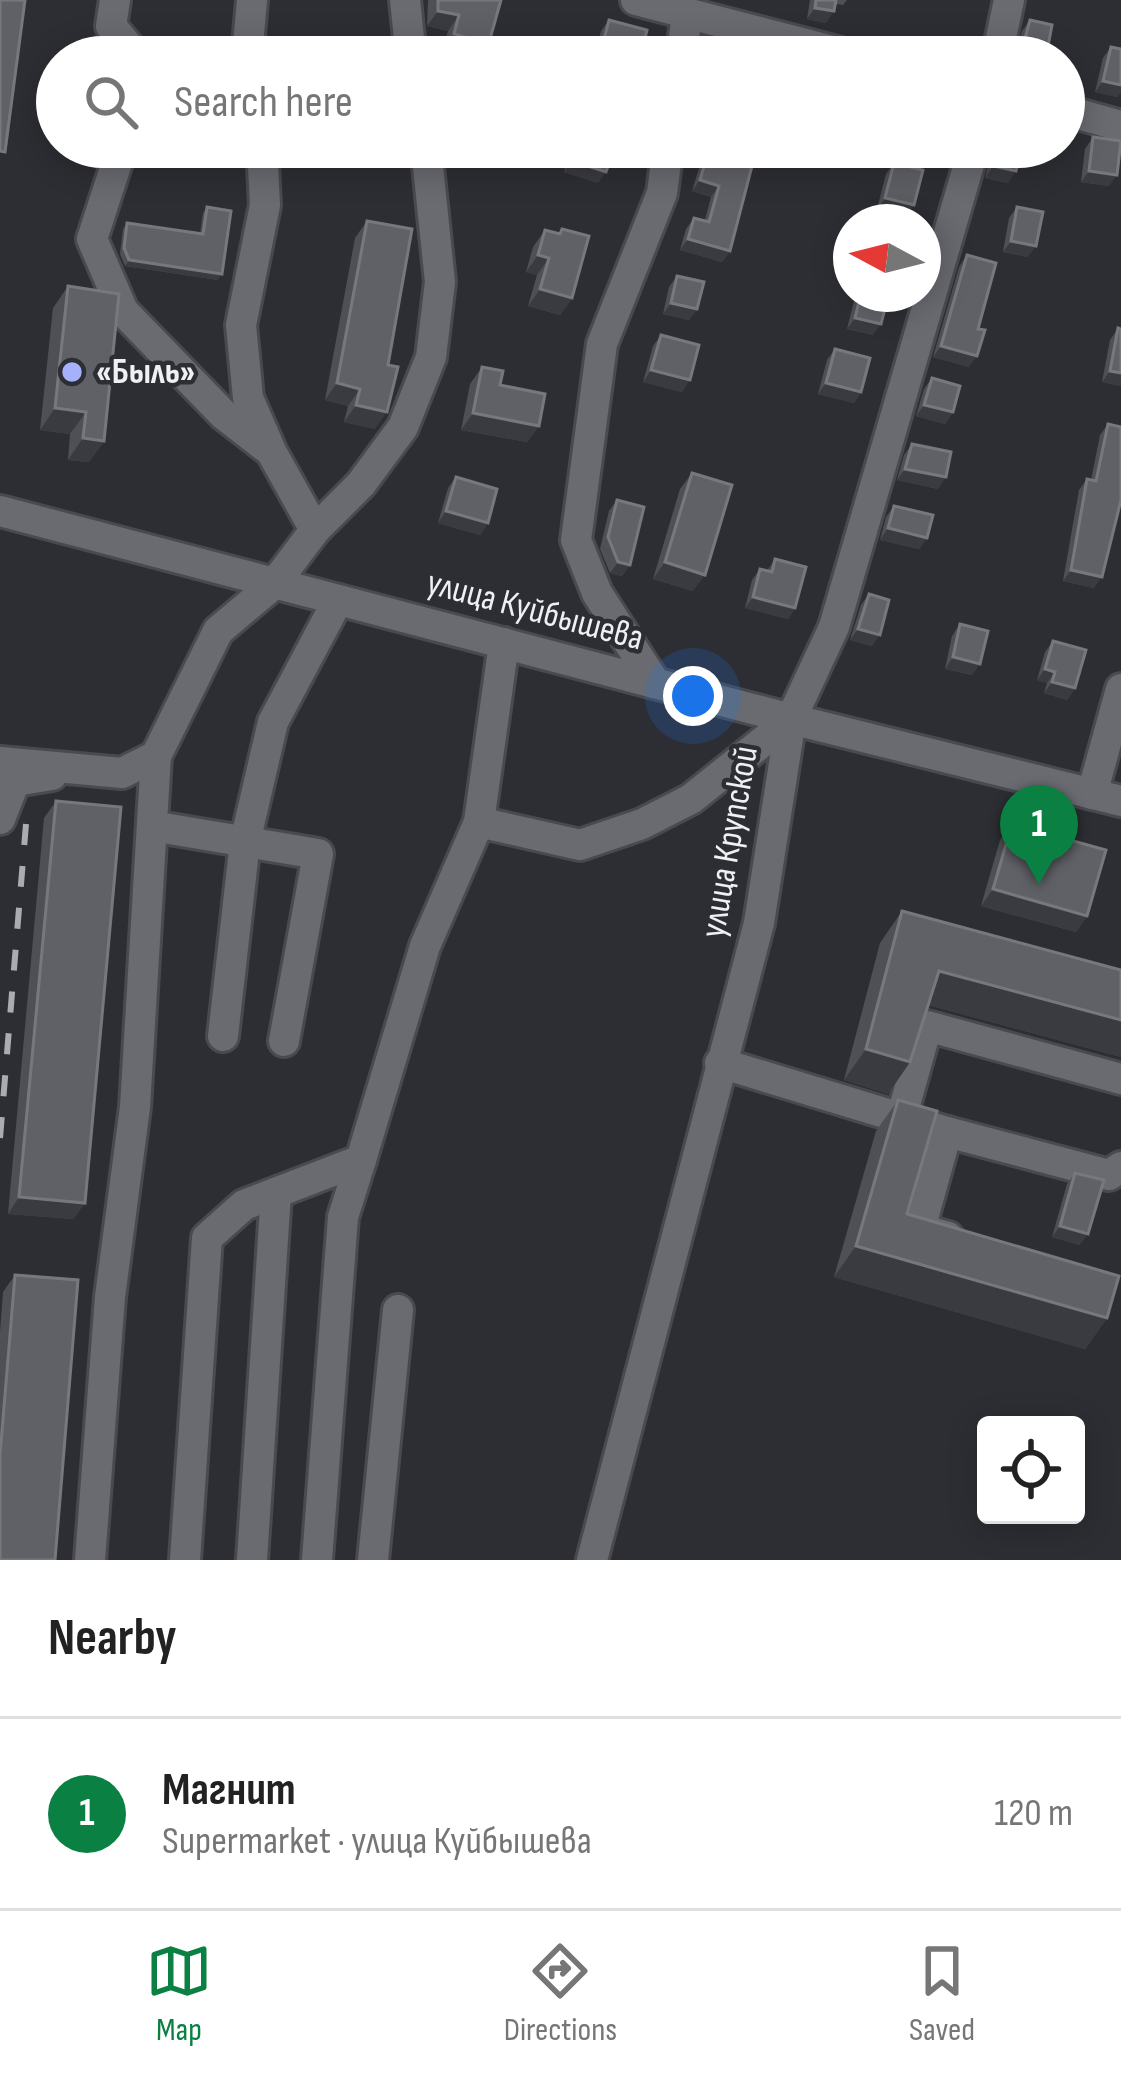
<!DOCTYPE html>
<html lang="en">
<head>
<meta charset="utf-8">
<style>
  body { margin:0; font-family:"Sofia Sans Condensed",sans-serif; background:#f6f6f6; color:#222 }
  .controls { position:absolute; right:36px; bottom:36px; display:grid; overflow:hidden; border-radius:12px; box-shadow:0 6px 30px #0003 }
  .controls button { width:108px; height:108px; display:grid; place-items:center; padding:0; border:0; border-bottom:3px solid #e0e0e0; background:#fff; color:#222; font:60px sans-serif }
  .compass { position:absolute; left:833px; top:204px; width:108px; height:108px; border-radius:50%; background:#fff; box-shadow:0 6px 30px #0003; rotate:277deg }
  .you { position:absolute; left:693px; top:696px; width:42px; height:42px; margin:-30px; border:9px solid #fff; border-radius:50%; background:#1a73e8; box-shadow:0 0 0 18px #1a73e833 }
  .badge { display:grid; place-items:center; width:78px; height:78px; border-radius:50%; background:#0b8043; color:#fff; font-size:39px; font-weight:700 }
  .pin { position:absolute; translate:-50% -99px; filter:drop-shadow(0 3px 6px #0008) }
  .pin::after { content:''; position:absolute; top:63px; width:42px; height:36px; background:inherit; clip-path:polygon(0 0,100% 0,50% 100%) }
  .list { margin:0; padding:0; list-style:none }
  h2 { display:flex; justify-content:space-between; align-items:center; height:156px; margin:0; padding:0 48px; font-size:51px }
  h2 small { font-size:39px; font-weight:400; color:#767676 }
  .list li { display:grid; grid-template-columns:78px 1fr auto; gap:36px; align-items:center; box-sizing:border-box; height:192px; padding:0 48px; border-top:3px solid #e0e0e0 }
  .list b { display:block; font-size:45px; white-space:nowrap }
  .list p { margin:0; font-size:39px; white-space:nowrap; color:#767676 }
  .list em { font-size:39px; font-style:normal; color:#767676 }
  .icon { flex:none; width:66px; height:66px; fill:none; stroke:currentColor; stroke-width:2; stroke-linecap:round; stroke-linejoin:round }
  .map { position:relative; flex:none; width:1121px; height:1560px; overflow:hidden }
  .search { position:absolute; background:#fff; box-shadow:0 6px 30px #0003; left:36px; right:36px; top:36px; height:132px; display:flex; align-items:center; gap:30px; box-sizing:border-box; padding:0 42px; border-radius:66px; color:#767676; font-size:45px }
  .sheet { height:348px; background:#fff }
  nav { display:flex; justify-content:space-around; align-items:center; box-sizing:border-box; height:168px; border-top:3px solid #e0e0e0; background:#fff; font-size:33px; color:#767676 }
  nav a { display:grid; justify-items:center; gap:6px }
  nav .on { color:#0b8043 }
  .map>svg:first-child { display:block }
</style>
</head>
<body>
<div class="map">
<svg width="1121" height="1560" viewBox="0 0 1121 1560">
  <rect width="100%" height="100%" fill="#2d2e33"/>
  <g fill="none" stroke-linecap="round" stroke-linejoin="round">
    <defs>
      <g id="minor">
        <path d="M115,0L111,26L137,57"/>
        <path d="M405,0L411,57"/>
        <path d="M636,0L856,57"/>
        <path d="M247,57L252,0"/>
        <path d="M681,57L687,16"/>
        <path d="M997,57L1009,0"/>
        <path d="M1064,110L1121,126"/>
        <path d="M122,147L92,239L123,311L224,415L268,449"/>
        <path d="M262,147L265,205L241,325L248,398L272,453L315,530"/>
        <path d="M0,511L791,719L1121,801"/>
        <path d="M655,683L597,593L576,540L602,344L662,193L668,147"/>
        <path d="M0,762L122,773L156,756L218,631L275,583L315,530L361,484L403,427L431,357L440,282L426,147"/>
        <path d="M1092,794L1121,689"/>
        <path d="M0,819L15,781L52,775"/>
        <path d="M479,822L580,845L642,824L691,799L791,719"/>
        <path d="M152,826L318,854L284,1041"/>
        <path d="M223,1036L245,842L273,722L338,600"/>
        <path d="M720,1063L947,1132L920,1229L948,1237"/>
        <path d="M901,1119L927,1026L1121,1079"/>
        <path d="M947,1132L1109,1175L1121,1167"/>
        <path d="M90,1560L110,1297L135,1107L156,756"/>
        <path d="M185,1560L207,1238L244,1205L361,1160L425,946L479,822L504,643"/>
        <path d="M252,1560L276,1193"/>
        <path d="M317,1560L343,1217L361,1160"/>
        <path d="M373,1560L398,1310"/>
        <path d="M592,1560L759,923L791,719L834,627L974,147"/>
      </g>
    </defs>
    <use href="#minor" stroke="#494a4f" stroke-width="36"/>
    <use href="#minor" stroke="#696b71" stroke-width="30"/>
    <path stroke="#abacb0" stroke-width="6" stroke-dasharray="21 21" stroke-linecap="butt" d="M0,1138L26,824"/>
  </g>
  <g fill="#4f5055">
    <path d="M428,0H501L485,57H456L457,53L443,49L448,31L427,26Z"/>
    <path d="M810,0H847L843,5L836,4L826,23L807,19Z"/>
    <path d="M609,20L642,50L637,57H594L601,31Z"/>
    <path d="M1030,20L1046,57H1015L1022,31Z"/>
    <path d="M1111,47L1121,49V92L1117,97L1095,92L1103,58Z"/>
    <path d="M1093,137L1109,186L1081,182L1085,149Z"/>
    <path d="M574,147H576L598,183L564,172L570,153Z"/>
    <path d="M993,147H1021L1008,183L985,178Z"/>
    <path d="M708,153L752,166L730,251L722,262L680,250L686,229L694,218L705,220L711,197L692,191L700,165Z"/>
    <path d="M894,163L914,205L906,216L877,209L886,174Z"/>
    <path d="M207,207L218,280L125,266L120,254L123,229L127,223L200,234L203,213Z"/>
    <path d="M1017,207L1028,257L1003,252L1009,218Z"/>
    <path d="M367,221L375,429L344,422L348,406L325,400L355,238Z"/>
    <path d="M562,229L572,298L560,315L528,306L537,275L526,272L533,247L545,230L559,233Z"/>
    <path d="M967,255L969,367L933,357L959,267Z"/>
    <path d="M677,276L697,309L689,320L663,314L669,287Z"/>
    <path d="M68,286L104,441L89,462L68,460L70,434L40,430L53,308Z"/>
    <path d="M859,294H878L873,335L847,329L854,301Z"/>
    <path d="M1118,328L1121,329V386L1102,382L1110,340Z"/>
    <path d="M661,335L682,392L643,382L653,346Z"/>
    <path d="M835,349L861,392L854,403L818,394L827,360Z"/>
    <path d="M482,367L539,426L527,442L461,430L470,384Z"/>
    <path d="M932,378L953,412L945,424L916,416L924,389Z"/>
    <path d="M1108,424L1094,588L1063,581L1079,490L1087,479L1091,480L1100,435Z"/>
    <path d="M912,444L938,489L897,480L904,455Z"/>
    <path d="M692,473L693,591L653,579L680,489Z"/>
    <path d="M456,477L488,523L480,535L438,523L448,488Z"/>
    <path d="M617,500L630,565L622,576L610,573L600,549L609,511Z"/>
    <path d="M894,506L927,538L919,549L880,540L886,517Z"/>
    <path d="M775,559L795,608L788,619L745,608L752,580L760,569L767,571Z"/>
    <path d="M869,594L872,646L850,640L861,605Z"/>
    <path d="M960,624L972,675L945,669L952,636Z"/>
    <path d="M1053,641L1075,688L1067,700L1044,693L1047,683L1037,680L1045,652Z"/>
    <path d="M56,801L85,1203L73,1219L8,1214L44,818Z"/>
    <path d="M1012,824L1087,916L1076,932L981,906L1000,840Z"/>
    <path d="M902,911L1121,970V1057L928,1005L910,1062L888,1094L844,1080L880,943Z"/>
    <path d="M898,1100L907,1214L1107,1318L1085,1349L834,1277L876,1131Z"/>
    <path d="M1075,1173L1080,1245L1052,1237L1067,1184Z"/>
    <path d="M15,1275L0,1560V1332L3,1292Z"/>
  </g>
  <g fill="#3a3b40">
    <path d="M815,8L834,11L826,23L807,19Z"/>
    <path d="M438,11L459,15L448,31L427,26Z"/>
    <path d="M454,34L468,38L457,53L443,49Z"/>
    <path d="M626,46L642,50L637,57H595L602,47Z"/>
    <path d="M1103,81L1121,85V92L1117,97L1095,92Z"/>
    <path d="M362,147H388L357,154Z"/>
    <path d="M572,161L606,172L598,183L564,172Z"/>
    <path d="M993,166L1016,171L1008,183L985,178Z"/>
    <path d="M1089,171L1117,175L1109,186L1081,182Z"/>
    <path d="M700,180L719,186L711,197L692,191Z"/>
    <path d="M885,198L914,205L906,216L877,209Z"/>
    <path d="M688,239L730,251L722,262L680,250Z"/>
    <path d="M1011,241L1036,246L1028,257L1003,252Z"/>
    <path d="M538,255L549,258L537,275L526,272Z"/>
    <path d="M129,260L222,274L218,280L125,266Z"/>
    <path d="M540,289L572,298L560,315L528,306Z"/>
    <path d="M671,303L697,309L689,320L663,314Z"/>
    <path d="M855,318L881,324L873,335L847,329Z"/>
    <path d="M941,346L977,356L969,367L933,357Z"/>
    <path d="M651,370L690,380L682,392L643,382Z"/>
    <path d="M1110,371L1121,373V386L1102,382Z"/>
    <path d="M337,383L360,389L348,406L325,400Z"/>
    <path d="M826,383L861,392L854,403L818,394Z"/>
    <path d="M356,405L387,412L375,429L344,422Z"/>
    <path d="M924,405L953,412L945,424L916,416Z"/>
    <path d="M55,408L86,412L70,434L40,430Z"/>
    <path d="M473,413L539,426L527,442L461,430Z"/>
    <path d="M83,438L104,441L89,462L68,460Z"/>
    <path d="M905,469L946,477L938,489L897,480Z"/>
    <path d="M446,511L488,523L480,535L438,523Z"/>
    <path d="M888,528L927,538L919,549L880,540Z"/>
    <path d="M618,562L630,565L622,576L610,573Z"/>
    <path d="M665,562L705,575L693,591L653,579Z"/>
    <path d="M1071,570L1102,577L1094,588L1063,581Z"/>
    <path d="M753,597L795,608L788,619L745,608Z"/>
    <path d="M858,629L880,635L872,646L850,640Z"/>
    <path d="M953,657L980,664L972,675L945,669Z"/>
    <path d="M1045,669L1055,672L1047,683L1037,680Z"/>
    <path d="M1052,682L1075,688L1067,700L1044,693Z"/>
    <path d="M993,889L1087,916L1076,932L981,906Z"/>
    <path d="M939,971L1121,1020V1057L917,1002Z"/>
    <path d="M866,1049L910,1062L888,1094L844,1080Z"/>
    <path d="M19,1197L85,1203L73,1219L8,1214Z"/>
    <path d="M1060,1226L1088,1234L1080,1245L1052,1237Z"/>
    <path d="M856,1246L1107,1318L1085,1349L834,1277Z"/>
  </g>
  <g fill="#606166" stroke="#77787c" stroke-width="3">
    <path d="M0,0H25L5,152L0,151Z"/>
    <path d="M438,0H501L485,57H463L468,38L454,34L459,15L438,11Z"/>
    <path d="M816,0H836L834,11L815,8Z"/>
    <path d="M609,20L647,30L642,50L626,46L625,54L602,47Z"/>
    <path d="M1030,20L1052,25L1046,57H1020Z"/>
    <path d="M1111,47L1121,49V85L1103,81Z"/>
    <path d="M737,52L761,57H736Z"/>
    <path d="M1093,137L1121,141L1117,175L1089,171Z"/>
    <path d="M576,147H595L613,153L606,172L572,161Z"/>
    <path d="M999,147H1021L1016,171L993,166Z"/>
    <path d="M708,153L752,166L730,251L688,239L694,218L709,222L719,186L700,180Z"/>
    <path d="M894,163L923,170L914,205L885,198Z"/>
    <path d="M207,207L231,211L222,274L129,260L124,248L127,223L203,234Z"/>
    <path d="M1017,207L1043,212L1036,246L1011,241Z"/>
    <path d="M367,221L412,229L388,365L398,367L387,412L356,405L360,389L337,383Z"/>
    <path d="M562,229L589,236L572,298L540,289L549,258L538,255L545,230L560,234Z"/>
    <path d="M967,255L996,263L978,329L985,330L977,356L941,346Z"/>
    <path d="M677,276L704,282L697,309L671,303Z"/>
    <path d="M68,286L119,294L104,441L83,438L86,412L55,408Z"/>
    <path d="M861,294H878L888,297L881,324L855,318Z"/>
    <path d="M1118,328L1121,329V373L1110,371Z"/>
    <path d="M661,335L699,345L690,380L651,370Z"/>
    <path d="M835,349L870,358L861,392L826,383Z"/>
    <path d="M482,367L503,371L500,385L545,394L539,426L473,413Z"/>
    <path d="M932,378L960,386L953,412L924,405Z"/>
    <path d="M1108,424L1121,427V500L1102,577L1071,570L1087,479L1096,481Z"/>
    <path d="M912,444L951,452L946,477L905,469Z"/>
    <path d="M692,473L732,485L705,575L665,562Z"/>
    <path d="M456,477L497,489L488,523L446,511Z"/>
    <path d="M617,500L644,507L630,565L618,562L608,537Z"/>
    <path d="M894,506L933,515L927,538L888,528Z"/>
    <path d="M775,559L806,567L795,608L753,597L760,569L772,572Z"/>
    <path d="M869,594L889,600L880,635L858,629Z"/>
    <path d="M960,624L988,631L980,664L953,657Z"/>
    <path d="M1053,641L1086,650L1075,688L1052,682L1055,672L1045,669Z"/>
    <path d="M56,801L121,807L85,1203L19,1197Z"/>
    <path d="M1012,824L1106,850L1087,916L993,889Z"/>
    <path d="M902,911L1121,970V1020L939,971L910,1062L866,1049Z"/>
    <path d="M898,1100L937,1111L907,1214L1119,1276L1107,1318L856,1246Z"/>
    <path d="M1075,1173L1104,1180L1088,1234L1060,1226Z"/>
    <path d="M15,1275L78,1280L55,1560H0V1455Z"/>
  </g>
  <circle fill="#a6b1fc" stroke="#2d2e33" stroke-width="4.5" cx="72" cy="372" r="12"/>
  <g text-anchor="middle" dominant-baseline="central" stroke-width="9" stroke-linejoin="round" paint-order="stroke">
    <g font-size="36" font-weight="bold" fill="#eff0f3" stroke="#2d2e33" text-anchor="start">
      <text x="96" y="372">«Быль»</text>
    </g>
    <g font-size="36" fill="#eff0f3" stroke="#2d2e33">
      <text transform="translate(535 611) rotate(15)">улица Куйбышева</text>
      <text transform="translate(730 842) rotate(-80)">улица Крупской</text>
    </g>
  </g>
</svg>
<div class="controls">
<button><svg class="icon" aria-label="locate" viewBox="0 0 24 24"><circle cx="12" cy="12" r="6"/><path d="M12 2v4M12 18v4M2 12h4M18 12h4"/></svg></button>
</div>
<svg class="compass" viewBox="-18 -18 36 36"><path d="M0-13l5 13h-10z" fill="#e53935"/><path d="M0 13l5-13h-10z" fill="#767676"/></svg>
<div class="you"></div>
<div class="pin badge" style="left:1039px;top:884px">1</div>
<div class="search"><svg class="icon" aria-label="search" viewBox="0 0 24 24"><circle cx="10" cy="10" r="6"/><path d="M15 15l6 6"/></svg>Search here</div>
</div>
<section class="sheet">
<h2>Nearby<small></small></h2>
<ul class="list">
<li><span class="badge">1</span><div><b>Магнит</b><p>Supermarket · улица Куйбышева</p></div><em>120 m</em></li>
</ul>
</section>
<nav>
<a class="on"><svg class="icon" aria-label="map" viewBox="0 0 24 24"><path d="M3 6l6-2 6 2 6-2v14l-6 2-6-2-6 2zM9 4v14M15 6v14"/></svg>Map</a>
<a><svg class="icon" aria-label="directions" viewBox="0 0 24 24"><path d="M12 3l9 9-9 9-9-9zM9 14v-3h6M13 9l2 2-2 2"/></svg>Directions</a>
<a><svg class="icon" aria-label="saved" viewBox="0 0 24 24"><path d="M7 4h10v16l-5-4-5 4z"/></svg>Saved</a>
</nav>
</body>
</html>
